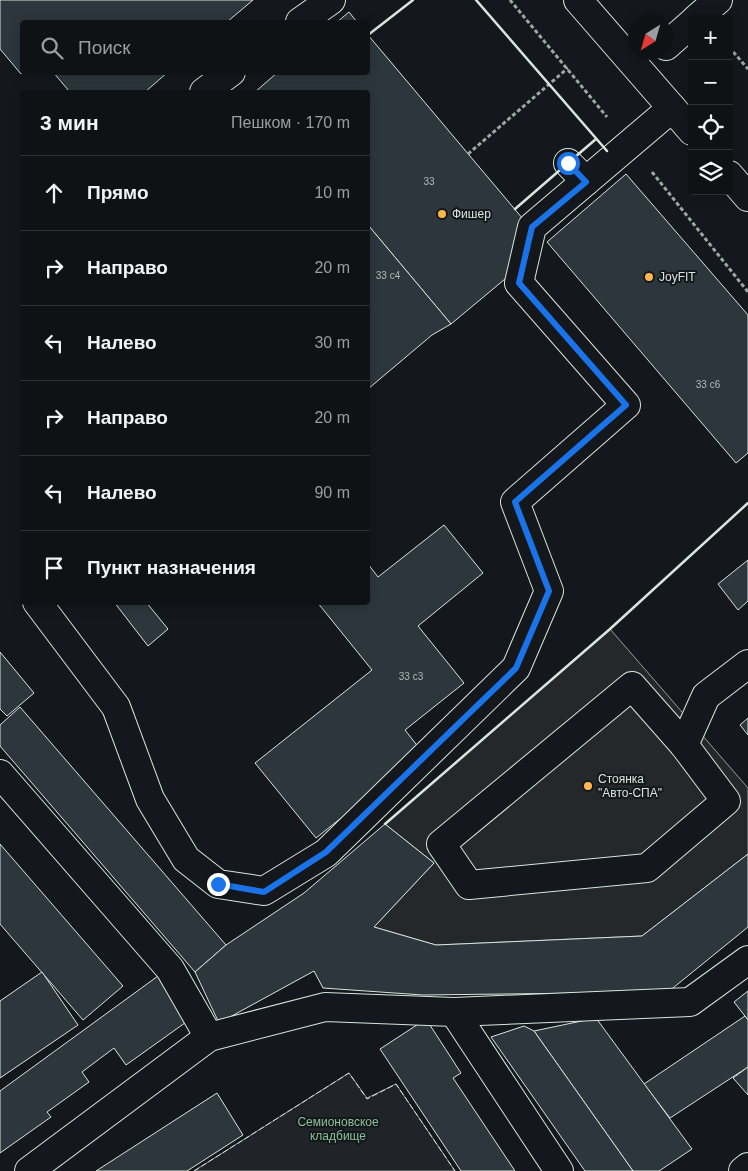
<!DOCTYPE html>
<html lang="ru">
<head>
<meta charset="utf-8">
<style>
  body { margin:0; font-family:Arial,sans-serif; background:#1d2022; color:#f1f3f6 }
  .controls { position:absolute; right:15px; top:15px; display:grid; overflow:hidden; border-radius:5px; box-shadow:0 2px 12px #0003 }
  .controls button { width:45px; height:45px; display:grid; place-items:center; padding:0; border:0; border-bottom:1px solid #2f3234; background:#0f1215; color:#f1f3f6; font:25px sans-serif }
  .compass { position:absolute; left:628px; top:15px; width:45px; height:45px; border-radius:50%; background:#0f1215; box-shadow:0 2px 12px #0003; rotate:217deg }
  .stop { position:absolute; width:15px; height:15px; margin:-11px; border:4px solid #1a73e8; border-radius:50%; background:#fff }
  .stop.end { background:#1a73e8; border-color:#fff; box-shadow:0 1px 5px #0008 }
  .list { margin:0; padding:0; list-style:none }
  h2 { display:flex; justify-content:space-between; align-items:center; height:65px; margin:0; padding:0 20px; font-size:21px }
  h2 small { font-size:16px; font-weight:400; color:#9b9ea0 }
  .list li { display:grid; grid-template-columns:32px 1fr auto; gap:15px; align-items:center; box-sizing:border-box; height:75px; padding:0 20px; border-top:1px solid #2f3234 }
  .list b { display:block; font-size:19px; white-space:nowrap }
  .list em { font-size:16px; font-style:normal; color:#9b9ea0 }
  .icon { flex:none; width:28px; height:28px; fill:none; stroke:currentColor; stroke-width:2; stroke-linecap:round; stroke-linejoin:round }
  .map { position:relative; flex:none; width:748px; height:1171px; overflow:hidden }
  .search { position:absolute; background:#0f1215; box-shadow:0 2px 12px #0003; left:20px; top:20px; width:350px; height:55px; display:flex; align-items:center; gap:12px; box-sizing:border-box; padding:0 18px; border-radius:5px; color:#9b9ea0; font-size:19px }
  .panel { position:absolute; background:#0f1215; box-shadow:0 2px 12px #0003; left:20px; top:90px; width:350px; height:515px; border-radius:5px }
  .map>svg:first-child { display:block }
</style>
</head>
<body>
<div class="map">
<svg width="748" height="1171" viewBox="0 0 748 1171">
  <rect width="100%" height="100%" fill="#14181c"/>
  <path fill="#202428" stroke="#939e99" d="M349,1073L367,1098L396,1084L455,1171H194Z"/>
  <path fill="#24282b" stroke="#939e99" d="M610,629L748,788V854L642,936L436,945L374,927L434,863L385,824Z"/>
  <g fill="#2c363c" stroke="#d8e6dc">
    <path d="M0,0H253L227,22H22L23,72L21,74L0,49Z"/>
    <path d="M349,12L357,22H337Z"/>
    <path d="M368,35L523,219V264L451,324L368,225V92H255L278,72H368Z"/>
    <path d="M53,72H168L145,92H67L69,91Z"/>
    <path d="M626,174L748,315V453L736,463L547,242Z"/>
    <path d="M368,225L451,324L432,335L368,389Z"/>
    <path d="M444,525L483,573L418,626L464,683L405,730L423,753L316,838L255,763L372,670L317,602H368V564L378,577Z"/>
    <path d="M748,560V601L738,610L718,584Z"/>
    <path d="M114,602H146L168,629L148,646Z"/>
    <path d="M0,652L34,693L7,716L0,709Z"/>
    <path d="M20,707L226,945L195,972L0,746V725Z"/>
    <path d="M748,718V735L740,725Z"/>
    <path d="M385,824L434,863L374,927L436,945L642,936L748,854V927L668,992L423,995L323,988L314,971L219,1023L195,972L226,945L304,893Z"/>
    <path d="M0,844L123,986L83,1020L0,924Z"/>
    <path d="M42,972L78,1025L0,1078V1001Z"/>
    <path d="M158,976L189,1020L126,1065L114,1048L82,1072L89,1082L47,1112L51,1117L0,1153V1091Z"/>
    <path d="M748,991V1020L734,1002Z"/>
    <path d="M745,1016L748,1020V1067L670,1118L644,1084Z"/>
    <path d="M596,1018L692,1149L659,1171H633L534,1031Z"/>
    <path d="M426,1019L461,1073L453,1078L515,1171H461L380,1049Z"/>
    <path d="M524,1026L534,1031L633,1171H585L491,1037Z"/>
    <path d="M748,1067V1095L733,1078Z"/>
    <path d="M217,1093L243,1135L187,1171H96Z"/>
  </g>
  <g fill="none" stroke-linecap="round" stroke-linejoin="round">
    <defs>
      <g id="minor">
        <path d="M578,0L692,131"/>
        <path d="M696,19L718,0"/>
        <path d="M300,22L331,0"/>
        <path d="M666,46L692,23"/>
        <path d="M204,92L231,72"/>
        <path d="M568,163L586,181"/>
        <path d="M729,175L748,197"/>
        <path d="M37,602L116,707L150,799L186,859L218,884L264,891L326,853L516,668L549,591L515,502L626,405L519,283L532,227L672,108"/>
        <path d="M632,686L684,745L726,801L647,868L469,885L441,844Z"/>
        <path d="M684,745L706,696L748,664"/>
        <path d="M0,774L170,969L209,1037"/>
        <path d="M454,1012L690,1002L748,960"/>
        <path d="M29,1171L209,1037L325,1007L454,1012L559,1171"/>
        <path d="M743,1171L748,1167"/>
      </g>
    </defs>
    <use href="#minor" stroke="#d8e6dc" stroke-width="30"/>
    <g stroke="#9da8a2" stroke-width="3" stroke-dasharray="4 2.5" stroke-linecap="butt">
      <path d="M510,0L607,117"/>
      <path d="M729,47L748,69"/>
      <path d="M468,154L568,68"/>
      <path d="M652,172L748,292"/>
    </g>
    <use href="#minor" stroke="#14181c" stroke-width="28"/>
    <path stroke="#d8e6dc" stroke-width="1" stroke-dasharray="6 2.5" stroke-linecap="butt" d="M194,1171L349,1073L367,1099L396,1084L455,1171"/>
    <g stroke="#d8e6dc" stroke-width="2.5">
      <path d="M476,0L607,151"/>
      <path d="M368,35L413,0"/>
      <path d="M575,157L596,139"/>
      <path d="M515,209L560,170"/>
      <path d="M385,824L610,629L748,503"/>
    </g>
  </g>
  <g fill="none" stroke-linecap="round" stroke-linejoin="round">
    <path stroke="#1a73e8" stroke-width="6" d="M218,884L264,892L326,852L516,668L549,591L515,502L626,405L519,283L532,227L586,182L568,163"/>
  </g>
  <g fill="#ffb74d" stroke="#14181c" stroke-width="2">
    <circle cx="442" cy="214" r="5"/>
    <circle cx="649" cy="277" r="5"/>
    <circle cx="588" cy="786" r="5"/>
  </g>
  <g text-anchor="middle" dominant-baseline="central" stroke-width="4" stroke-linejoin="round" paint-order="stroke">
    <g font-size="10" fill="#adbab4">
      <text x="429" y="181">33</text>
      <text x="388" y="275">33 с4</text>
      <text x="708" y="384">33 с6</text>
      <text x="411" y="676">33 с3</text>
    </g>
    <g font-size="12" fill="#d8e6dc" stroke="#14181c" text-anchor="start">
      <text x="452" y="214">Фишер</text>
      <text x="659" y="277">JoyFIT</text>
      <text x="598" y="779">Стоянка<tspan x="598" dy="14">"Авто-СПА"</tspan></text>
    </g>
    <g font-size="12" fill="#8ac095" stroke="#14181c">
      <text x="338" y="1122">Семионовское<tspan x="338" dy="14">кладбище</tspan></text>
    </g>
  </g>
</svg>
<div class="controls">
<button>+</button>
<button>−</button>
<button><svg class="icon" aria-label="locate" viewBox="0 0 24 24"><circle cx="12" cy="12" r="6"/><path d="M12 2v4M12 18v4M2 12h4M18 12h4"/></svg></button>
<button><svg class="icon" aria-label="layers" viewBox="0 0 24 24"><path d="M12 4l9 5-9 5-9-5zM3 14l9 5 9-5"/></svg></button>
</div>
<svg class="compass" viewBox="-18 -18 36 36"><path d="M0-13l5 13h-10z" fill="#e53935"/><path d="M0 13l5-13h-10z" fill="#9b9ea0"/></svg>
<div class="stop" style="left:568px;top:163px"></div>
<div class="stop end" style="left:218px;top:884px"></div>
<div class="search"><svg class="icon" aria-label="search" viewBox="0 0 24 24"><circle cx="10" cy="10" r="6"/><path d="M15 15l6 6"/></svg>Поиск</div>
<section class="panel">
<h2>3 мин<small>Пешком · 170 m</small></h2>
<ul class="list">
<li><svg class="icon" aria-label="ahead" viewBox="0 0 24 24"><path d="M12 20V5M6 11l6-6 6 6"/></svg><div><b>Прямо</b></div><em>10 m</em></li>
<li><svg class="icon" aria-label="right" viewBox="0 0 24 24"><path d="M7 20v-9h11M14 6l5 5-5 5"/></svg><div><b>Направо</b></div><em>20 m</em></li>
<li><svg class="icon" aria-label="left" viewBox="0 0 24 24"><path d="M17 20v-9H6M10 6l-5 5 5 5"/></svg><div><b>Налево</b></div><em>30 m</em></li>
<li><svg class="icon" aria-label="right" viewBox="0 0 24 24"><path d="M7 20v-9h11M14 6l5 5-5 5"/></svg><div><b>Направо</b></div><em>20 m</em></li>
<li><svg class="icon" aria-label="left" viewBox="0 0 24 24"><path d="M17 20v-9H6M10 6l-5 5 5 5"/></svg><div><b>Налево</b></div><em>90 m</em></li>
<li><svg class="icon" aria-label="arrive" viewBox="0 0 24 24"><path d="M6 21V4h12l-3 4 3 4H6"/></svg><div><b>Пункт назначения</b></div></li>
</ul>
</section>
</div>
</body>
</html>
